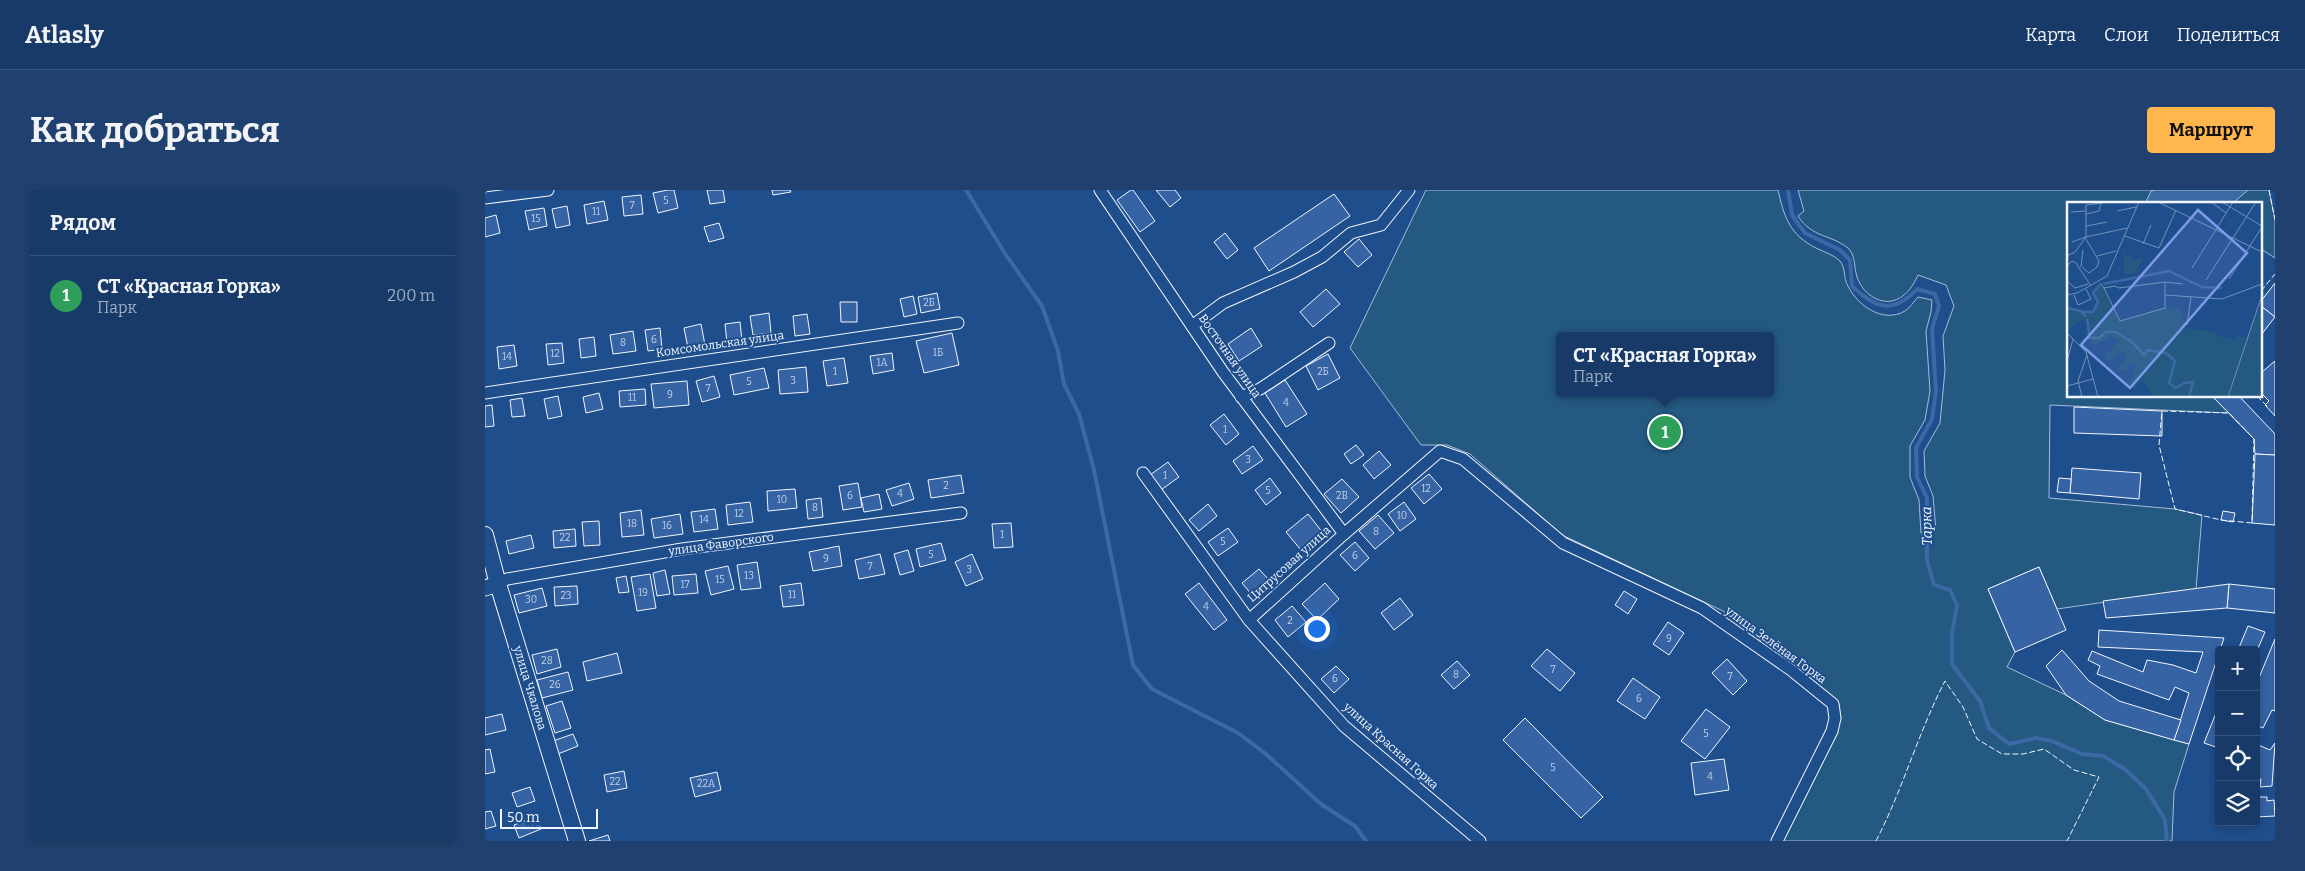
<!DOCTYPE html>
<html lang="ru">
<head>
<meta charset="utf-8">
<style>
  body { margin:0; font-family:Bitter,serif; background:#20416f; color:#f1f3f6 }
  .controls { position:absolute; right:15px; bottom:15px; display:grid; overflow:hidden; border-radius:5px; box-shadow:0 2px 8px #0003 }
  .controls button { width:45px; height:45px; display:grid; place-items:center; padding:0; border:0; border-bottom:1px solid #36547d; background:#173a69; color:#f1f3f6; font:25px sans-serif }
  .scale { position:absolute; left:15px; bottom:12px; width:98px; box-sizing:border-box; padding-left:5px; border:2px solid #f2f6ff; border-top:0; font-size:14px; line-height:18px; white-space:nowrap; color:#f2f6ff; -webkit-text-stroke:4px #1f4e8c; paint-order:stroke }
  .you { position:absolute; left:831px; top:438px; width:18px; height:18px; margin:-12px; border:4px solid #fff; border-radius:50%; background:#1a73e8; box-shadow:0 0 0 8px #1a73e833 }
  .badge { display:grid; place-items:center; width:32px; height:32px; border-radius:50%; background:#ffb74d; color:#fff; font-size:16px; font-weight:700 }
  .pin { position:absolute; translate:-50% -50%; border:2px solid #fff; box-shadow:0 1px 5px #0006 }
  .popup { position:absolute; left:1071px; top:142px; width:218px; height:65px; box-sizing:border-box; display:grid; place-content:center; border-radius:5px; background:#173a69; filter:drop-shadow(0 1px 4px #0005); font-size:16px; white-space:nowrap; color:#9eadc0 }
  .popup b { font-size:19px; color:#f1f3f6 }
  .popup::after { content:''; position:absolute; left:50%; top:100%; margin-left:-10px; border:10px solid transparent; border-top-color:#173a69 }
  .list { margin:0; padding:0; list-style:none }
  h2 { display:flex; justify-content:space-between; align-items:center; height:65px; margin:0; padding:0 20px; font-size:21px }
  h2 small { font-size:16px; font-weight:400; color:#9eadc0 }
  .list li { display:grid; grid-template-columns:32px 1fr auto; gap:15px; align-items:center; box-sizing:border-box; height:80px; padding:0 20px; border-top:1px solid #36547d }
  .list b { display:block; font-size:19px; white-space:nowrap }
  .list p { margin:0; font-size:16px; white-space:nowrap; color:#9eadc0 }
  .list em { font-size:16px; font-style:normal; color:#9eadc0 }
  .icon { flex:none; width:28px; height:28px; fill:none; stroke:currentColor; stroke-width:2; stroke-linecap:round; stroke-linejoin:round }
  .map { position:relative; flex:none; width:1790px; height:651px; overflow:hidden; border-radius:5px }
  header { display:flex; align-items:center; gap:30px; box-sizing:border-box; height:70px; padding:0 25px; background:#173a69; border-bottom:1px solid #36547d }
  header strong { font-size:24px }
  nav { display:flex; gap:28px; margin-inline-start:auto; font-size:18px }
  .intro { display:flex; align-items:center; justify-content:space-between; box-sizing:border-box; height:120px; padding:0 30px }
  h1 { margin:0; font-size:35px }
  .button { padding:12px 22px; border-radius:5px; background:#ffb74d; color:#111; font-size:18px; font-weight:700 }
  main { display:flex; gap:30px; padding:0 30px }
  aside { flex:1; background:#173a69; border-radius:5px; box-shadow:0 2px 8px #0003 }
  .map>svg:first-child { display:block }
</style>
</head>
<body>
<header>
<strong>Atlasly</strong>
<nav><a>Карта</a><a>Слои</a><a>Поделиться</a></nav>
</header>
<div class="intro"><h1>Как добраться</h1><a class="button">Маршрут</a></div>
<main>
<aside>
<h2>Рядом<small></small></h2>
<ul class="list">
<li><span class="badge" style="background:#2e9e5b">1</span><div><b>СТ «Красная Горка»</b><p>Парк</p></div><em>200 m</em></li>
</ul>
</aside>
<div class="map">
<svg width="1790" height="651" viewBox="0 0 1790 651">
  <rect width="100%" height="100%" fill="#1f4e8c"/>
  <path fill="#245a82" stroke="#a8bbd7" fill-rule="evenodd" d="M941,0H1293C1299,27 1305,45 1331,58C1339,62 1349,65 1355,71C1361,78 1358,88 1363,96C1372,115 1398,134 1420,121C1425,118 1429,111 1433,107L1447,110L1446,122L1441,141L1445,201L1440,230L1425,256V287L1434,310L1436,343L1451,341L1448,306L1440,286L1439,261L1455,233L1460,180L1458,146L1469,116L1461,95L1433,85C1427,98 1420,108 1407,111C1390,114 1374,99 1371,83C1369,74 1370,65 1363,58C1345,44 1327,48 1313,26L1319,21L1313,0H1784L1790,30V68L1776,59V14H1584V206H1727L1744,223L1565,215L1564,308L1690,319L1717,325L1711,399L1572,419L1554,377L1503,399L1530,462L1522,477L1581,505L1620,530L1704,554L1689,602L1687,651H1298L1350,544L1356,528L1353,511L1238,421L1077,345L985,264L962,255H936L865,158ZM1075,146H1285V203H1075Z"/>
  <path fill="#3b69a3" stroke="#a8bbd7" d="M1671,0H1763L1747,14H1660L1666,1Z"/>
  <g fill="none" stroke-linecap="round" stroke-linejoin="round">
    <g stroke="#3b69a3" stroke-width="4">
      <path d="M481,0L521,65L557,116L573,161L579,194L594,224L609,280L648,475L667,499L753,543L781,564L837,615L870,636L881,651"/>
      <path d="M1303,0L1307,25L1320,43L1355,60L1365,70L1367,96C1390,118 1408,125 1432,99L1450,104L1454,116L1447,139L1451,201L1447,229L1431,258L1432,287L1442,308V370L1449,395L1465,400L1472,415L1467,443V474L1495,511L1504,538L1524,554L1551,548L1567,551L1597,564L1618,566L1641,580L1661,599L1680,630L1682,651"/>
    </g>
  </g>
  <g fill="#3563a3" stroke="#f2f6ff">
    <path d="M183,0H189L193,18L173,23L168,3Z"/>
    <path d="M222,0H238L240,12L225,14Z"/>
    <path d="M287,0H305L306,2L288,5Z"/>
    <path d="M646,0H648L670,31L655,42L632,10Z"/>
    <path d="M671,0H690L696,8L685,17Z"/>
    <path d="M849,4L865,26L784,81L769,58Z"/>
    <path d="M156,5L158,24L139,26L137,7Z"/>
    <path d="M119,11L123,30L102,34L99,15Z"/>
    <path d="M82,16L85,35L71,38L67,19Z"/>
    <path d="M59,18L62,36L44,40L40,21Z"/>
    <path d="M11,25L15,43L0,47V28Z"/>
    <path d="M234,33L239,48L224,52L219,37Z"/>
    <path d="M740,43L753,60L742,69L729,52Z"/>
    <path d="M874,49L887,65L873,77L859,62Z"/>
    <path d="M1790,93V127L1776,116V111Z"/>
    <path d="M841,99L855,114L828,137L815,122Z"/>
    <path d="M452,103L455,119L436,123L433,107Z"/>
    <path d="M428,106L432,124L419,127L415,109Z"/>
    <path d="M355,112H372V132H356Z"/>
    <path d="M1776,116L1790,127L1776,145Z"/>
    <path d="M284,123L286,143L268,145L265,126Z"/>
    <path d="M322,124L325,144L310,146L308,126Z"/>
    <path d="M255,132L257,151L242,153L240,134Z"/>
    <path d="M216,134L220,155L203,158L199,138Z"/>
    <path d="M175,138L177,159L163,161L160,140Z"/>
    <path d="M766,138L777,156L754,171L743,154Z"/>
    <path d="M148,141L151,161L128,164L125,145Z"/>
    <path d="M467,143L474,175L439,183L431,151Z"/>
    <path d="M109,147L111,166L96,168L94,149Z"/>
    <path d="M77,153L79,173L63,175L61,154Z"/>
    <path d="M29,155L32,176L14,179L12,157Z"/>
    <path d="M407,163L409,180L388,184L385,166Z"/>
    <path d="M843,164L855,188L833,200L821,176Z"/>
    <path d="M359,168L363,193L342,196L338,171Z"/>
    <path d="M1790,171V226L1780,215L1784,211L1776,203V183Z"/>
    <path d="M321,177L323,202L295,204L293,180Z"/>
    <path d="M279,178L284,198L249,205L245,185Z"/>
    <path d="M229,186L235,207L217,212L211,191Z"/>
    <path d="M800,190L822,224L801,237L780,203Z"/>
    <path d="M202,191L204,215L169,218L166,194Z"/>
    <path d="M160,199L161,215L135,217L134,201Z"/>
    <path d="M114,203L118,219L101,223L98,207Z"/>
    <path d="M73,206L77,226L63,229L59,209Z"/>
    <path d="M1727,206H1754L1790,244V265L1770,264L1769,249Z"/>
    <path d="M37,208L40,226L27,227L25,210Z"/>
    <path d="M7,215L9,236L0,237V216Z"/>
    <path d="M1589,217L1677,221V246L1589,243Z"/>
    <path d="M739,224L754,244L741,255L725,235Z"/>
    <path d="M871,255L879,265L866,274L859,264Z"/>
    <path d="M768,256L778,270L757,284L748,271Z"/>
    <path d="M894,261L906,275L889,289L878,275Z"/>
    <path d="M1770,264L1790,265V335L1767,333Z"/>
    <path d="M683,272L694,287L676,300L665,285Z"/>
    <path d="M1587,278L1656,283L1654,309L1585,303Z"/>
    <path d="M944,284L957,299L939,314L926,298Z"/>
    <path d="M476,285L479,303L446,308L443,290Z"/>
    <path d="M785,288L796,303L781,315L770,300Z"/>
    <path d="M1574,288L1586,289L1585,303L1572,302Z"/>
    <path d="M857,289L874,307L856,323L839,304Z"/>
    <path d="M373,293L377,317L358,320L354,296Z"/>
    <path d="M424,293L429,309L407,316L401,300Z"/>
    <path d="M310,299L312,318L283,321L282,301Z"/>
    <path d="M394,304L397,319L379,322L376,308Z"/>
    <path d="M336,308L338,327L323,329L321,310Z"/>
    <path d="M265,312L268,332L243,335L241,315Z"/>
    <path d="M919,312L931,329L915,341L903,324Z"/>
    <path d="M723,314L732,326L714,341L704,330Z"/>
    <path d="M230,319L233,339L209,342L206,322Z"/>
    <path d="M156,320L159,345L137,347L135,323Z"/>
    <path d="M1738,321L1750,323L1748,332L1736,330Z"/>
    <path d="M195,324L198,344L169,348L166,329Z"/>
    <path d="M823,324L838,343L816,360L801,342Z"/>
    <path d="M893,325L909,343L890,359L874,341Z"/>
    <path d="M114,331L115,355L99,356L97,332Z"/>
    <path d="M526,333L528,357L509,358L507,334Z"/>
    <path d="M743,338L753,352L733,366L723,352Z"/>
    <path d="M90,339L91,356L69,358L68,341Z"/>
    <path d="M46,345L49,358L24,364L21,351Z"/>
    <path d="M870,352L884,368L870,381L855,365Z"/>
    <path d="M456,353L461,370L435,377L431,359Z"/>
    <path d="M354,356L357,376L328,381L324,362Z"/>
    <path d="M423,360L429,381L415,385L409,364Z"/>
    <path d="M395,364L400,384L374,389L370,370Z"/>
    <path d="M487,364L498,389L481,396L470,372Z"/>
    <path d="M272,372L276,398L256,400L252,375Z"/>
    <path d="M243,376L249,399L226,405L220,381Z"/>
    <path d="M1554,377L1581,440L1530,462L1503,399Z"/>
    <path d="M774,379L784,390L767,405L757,393Z"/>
    <path d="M180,380L185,404L172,406L168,383Z"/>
    <path d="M165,384L171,418L152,421L146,387Z"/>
    <path d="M211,384L213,403L189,405L187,386Z"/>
    <path d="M141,386L144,402L134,403L131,388Z"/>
    <path d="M316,393L319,415L298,417L295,396Z"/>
    <path d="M714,393L742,430L729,440L700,404Z"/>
    <path d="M840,393L854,409L832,430L817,414Z"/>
    <path d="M1744,394L1790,399V423L1742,418Z"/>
    <path d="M1744,394L1742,418L1621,428L1618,411Z"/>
    <path d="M92,396L93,414L70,416L69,397Z"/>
    <path d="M57,398L62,416L34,423L29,405Z"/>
    <path d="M1139,401L1152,409L1143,424L1130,415Z"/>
    <path d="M915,408L928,425L909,440L896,423Z"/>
    <path d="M807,416L821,432L803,447L790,430Z"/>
    <path d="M1183,432L1199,443L1184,465L1168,454Z"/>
    <path d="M1763,436L1780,442L1771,463V460H1753Z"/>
    <path d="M1614,440L1739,448L1704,554L1689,550L1704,503L1690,497L1684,510L1612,484L1615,476L1603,470L1607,461L1658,482L1662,470L1688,475L1711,483L1718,462L1613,457Z"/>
    <path d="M1790,449V521L1787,520L1778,538L1771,535V495Z"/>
    <path d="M72,459L76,477L52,484L47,465Z"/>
    <path d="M1062,459L1090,483L1075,501L1046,476Z"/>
    <path d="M1577,460L1604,491L1634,511L1696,530L1689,550L1620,530L1581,505L1561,476Z"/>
    <path d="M132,463L137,483L102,491L98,472Z"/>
    <path d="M1242,469L1262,491L1248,505L1227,483Z"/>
    <path d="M972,471L985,485L969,499L956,485Z"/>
    <path d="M851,476L864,489L849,503L836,489Z"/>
    <path d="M83,482L88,500L57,508L52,490Z"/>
    <path d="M1148,488L1175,507L1160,529L1132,511Z"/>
    <path d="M77,511L86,538L70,543L61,516Z"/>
    <path d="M1221,519L1245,537L1220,569L1196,551Z"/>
    <path d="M1731,523L1734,524V558L1719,553Z"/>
    <path d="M17,524L21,540L0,545V528Z"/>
    <path d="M1040,528L1118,607L1096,628L1018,550Z"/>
    <path d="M88,544L93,556L73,564L68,551Z"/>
    <path d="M1790,553L1787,596L1775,597L1776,589L1771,588V554L1785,560Z"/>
    <path d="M5,559L10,582L0,584V560Z"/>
    <path d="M1239,569L1244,600L1210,605L1206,573Z"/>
    <path d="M139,581L142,598L122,602L119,585Z"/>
    <path d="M232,582L236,600L210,607L205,588Z"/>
    <path d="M45,597L50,611L32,617L27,603Z"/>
    <path d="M1771,607H1782V611L1789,610L1790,626L1771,627Z"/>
    <path d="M6,621L11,636L0,639V622Z"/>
    <path d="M51,626L56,639L34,648L29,635Z"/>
    <path d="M123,645L125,651H104Z"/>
  </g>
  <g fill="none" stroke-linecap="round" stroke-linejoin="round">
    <defs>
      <g id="minor">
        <path d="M615,0L738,182L859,344"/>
        <path d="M0,8L63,0"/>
        <path d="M707,136L738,113L809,82L837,67L866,43L896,35L924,0"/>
        <path d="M0,203L473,133"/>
        <path d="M756,207L775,199L844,153"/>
        <path d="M658,283L764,430L859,344L955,261L978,269L1078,353L1217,418L1306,480L1348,514L1350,528L1347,541L1292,651"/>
        <path d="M13,394L22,389L197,359L476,323"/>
        <path d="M764,430L859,536L995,651"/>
      </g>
      <path id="tertiary" d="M0,398L13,394"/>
      <path id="secondary" d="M0,345L13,394L92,651"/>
    </defs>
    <use href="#minor" stroke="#f2f6ff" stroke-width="13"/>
    <use href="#tertiary" stroke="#f2f6ff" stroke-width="17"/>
    <use href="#secondary" stroke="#f2f6ff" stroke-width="18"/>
    <use href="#minor" stroke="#1f4e8c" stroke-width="11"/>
    <use href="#tertiary" stroke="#1f4e8c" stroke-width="15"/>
    <use href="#secondary" stroke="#1f4e8c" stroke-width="16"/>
    <g stroke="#f2f6ff" stroke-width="1" stroke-dasharray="6 2.5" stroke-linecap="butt">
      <path d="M1784,0L1790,30"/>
      <path d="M1776,101L1790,84"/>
      <path d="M1772,206L1782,216"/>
      <path d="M1677,221L1744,223L1769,249L1767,333L1736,330L1690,319L1674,255Z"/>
      <path d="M1391,651C1418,599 1433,543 1460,491L1478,517L1492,549L1517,564H1538L1559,559L1589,580L1614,587L1582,651"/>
    </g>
  </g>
  <g text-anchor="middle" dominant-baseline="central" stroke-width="4" stroke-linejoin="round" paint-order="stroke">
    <g font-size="10" fill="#c3d1e8">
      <text x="181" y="11">5</text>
      <text x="147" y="16">7</text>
      <text x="111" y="22">11</text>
      <text x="51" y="29">15</text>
      <text x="444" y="113">2Б</text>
      <text x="169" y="150">6</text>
      <text x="138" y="153">8</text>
      <text x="453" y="163">1Б</text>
      <text x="70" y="164">12</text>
      <text x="22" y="167">14</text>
      <text x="397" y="173">1А</text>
      <text x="350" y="182">1</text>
      <text x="838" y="182">2Б</text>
      <text x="308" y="191">3</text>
      <text x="264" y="192">5</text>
      <text x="223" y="199">7</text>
      <text x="185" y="205">9</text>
      <text x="147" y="208">11</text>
      <text x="801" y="213">4</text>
      <text x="740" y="240">1</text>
      <text x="763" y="270">3</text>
      <text x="680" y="286">1</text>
      <text x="461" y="296">2</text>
      <text x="941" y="299">12</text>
      <text x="783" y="301">5</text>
      <text x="415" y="304">4</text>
      <text x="365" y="306">6</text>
      <text x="857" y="306">2В</text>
      <text x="297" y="310">10</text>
      <text x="330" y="318">8</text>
      <text x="254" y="324">12</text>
      <text x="917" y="326">10</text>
      <text x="219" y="330">14</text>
      <text x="147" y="334">18</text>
      <text x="182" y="336">16</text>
      <text x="891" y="342">8</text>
      <text x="517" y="345">1</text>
      <text x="80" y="348">22</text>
      <text x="738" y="352">5</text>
      <text x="446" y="365">5</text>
      <text x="870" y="366">6</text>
      <text x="341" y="369">9</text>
      <text x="385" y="377">7</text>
      <text x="484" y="380">3</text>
      <text x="264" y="386">13</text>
      <text x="235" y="390">15</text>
      <text x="200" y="395">17</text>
      <text x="158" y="403">19</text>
      <text x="307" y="405">11</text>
      <text x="81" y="406">23</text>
      <text x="46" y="410">30</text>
      <text x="721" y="417">4</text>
      <text x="805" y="431">2</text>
      <text x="1184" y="449">9</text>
      <text x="62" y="471">28</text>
      <text x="1068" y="480">7</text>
      <text x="971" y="485">8</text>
      <text x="1245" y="487">7</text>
      <text x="850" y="489">6</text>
      <text x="70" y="495">26</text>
      <text x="1154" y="509">6</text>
      <text x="1221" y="544">5</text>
      <text x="1068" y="578">5</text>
      <text x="1225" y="587">4</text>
      <text x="130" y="592">22</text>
      <text x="221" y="594">22А</text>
    </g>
    <g font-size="12" fill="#f2f6ff" stroke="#1f4e8c">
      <text transform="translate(235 154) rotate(-8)">Комсомольская улица</text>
      <text transform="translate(745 166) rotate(55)">Восточная улица</text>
      <text transform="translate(236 354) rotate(-8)">улица Фаворского</text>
      <text transform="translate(804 374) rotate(-42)">Цитрусовая улица</text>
      <text transform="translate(1291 455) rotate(36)">улица Зелёная Горка</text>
      <text transform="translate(45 498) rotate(73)">улица Чкалова</text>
      <text transform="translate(906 556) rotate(42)">улица Красная Горка</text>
    </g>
    <g font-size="14" font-style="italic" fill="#f2f6ff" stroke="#1f4e8c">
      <text transform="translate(1442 336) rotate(-91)">Тарка</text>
    </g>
  </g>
  <g transform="translate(1582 12)">
    <rect width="195" height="195" fill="#1f4e8c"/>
    <path d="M57,46L59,53L68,58L77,54L69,72H57ZM31,82L37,86L53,119L100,105L112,106L120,126L125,128L146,129L151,134L167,138L173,134L180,136L160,195H86L77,180L70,182L68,187L57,182L67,175V163H60V169L49,168L61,155L55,149L43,159L38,154L52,138L44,134L27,143L18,132L21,121L17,117L6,125H0V105L24,110L30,99L25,92ZM195,97V195H162L188,116Z" fill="#245a82"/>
    <path fill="none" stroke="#3b69a3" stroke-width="2.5" d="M36,82L102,69L135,85L155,86M0,106L14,109L19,115M15,110H26L31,100L26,91L33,83M20,117L23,136H32L39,130H49L65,140L77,153L81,148L99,151L108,159L102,181L109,186L117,181L126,180L122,195"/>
    <path fill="none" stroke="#7391ba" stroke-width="1" d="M91,0L195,50M144,0L159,11M155,0L195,24M19,3L42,0M50,9L69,5M4,10L19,9M19,12L32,9L34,1M19,24L40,20M58,34L92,46L109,8M5,40L19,35V3M76,42L84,23M0,54L8,50L19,35L60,26M30,54L49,49M0,64L5,59L9,61L24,84M14,65L16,48M15,65L22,71L30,65L32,59L19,37M125,66L166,0M162,77L195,25M139,78L189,0M0,79L8,86L21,82M33,81L37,86L48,84L52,86L98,80M37,86L53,119L98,106V80L116,82M0,93L10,91L40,74L72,0M7,93L11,103L24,97L19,87M98,93L155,97L195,82M120,123L124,95M0,131L19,150L31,195M0,159L6,137M0,184L26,177M15,195L11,179L20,153M161,195L195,93"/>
    <path fill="#7d9aea" fill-opacity="0.15" stroke="#7d9aea" stroke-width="2.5" d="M131,8L180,51L63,186L14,143Z"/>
    <rect width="195" height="195" fill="none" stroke="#f2f6ff" stroke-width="2.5"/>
  </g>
</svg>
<div class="controls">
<button>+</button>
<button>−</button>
<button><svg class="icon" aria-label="locate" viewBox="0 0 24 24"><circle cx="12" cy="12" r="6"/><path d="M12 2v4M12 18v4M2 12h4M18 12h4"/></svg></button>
<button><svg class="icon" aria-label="layers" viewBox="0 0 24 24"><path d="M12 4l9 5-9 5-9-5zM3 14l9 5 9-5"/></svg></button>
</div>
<div class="scale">50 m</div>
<div class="you"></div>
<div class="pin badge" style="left:1180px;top:242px;background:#2e9e5b">1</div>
<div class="popup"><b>СТ «Красная Горка»</b>Парк</div>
</div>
</main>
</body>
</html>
